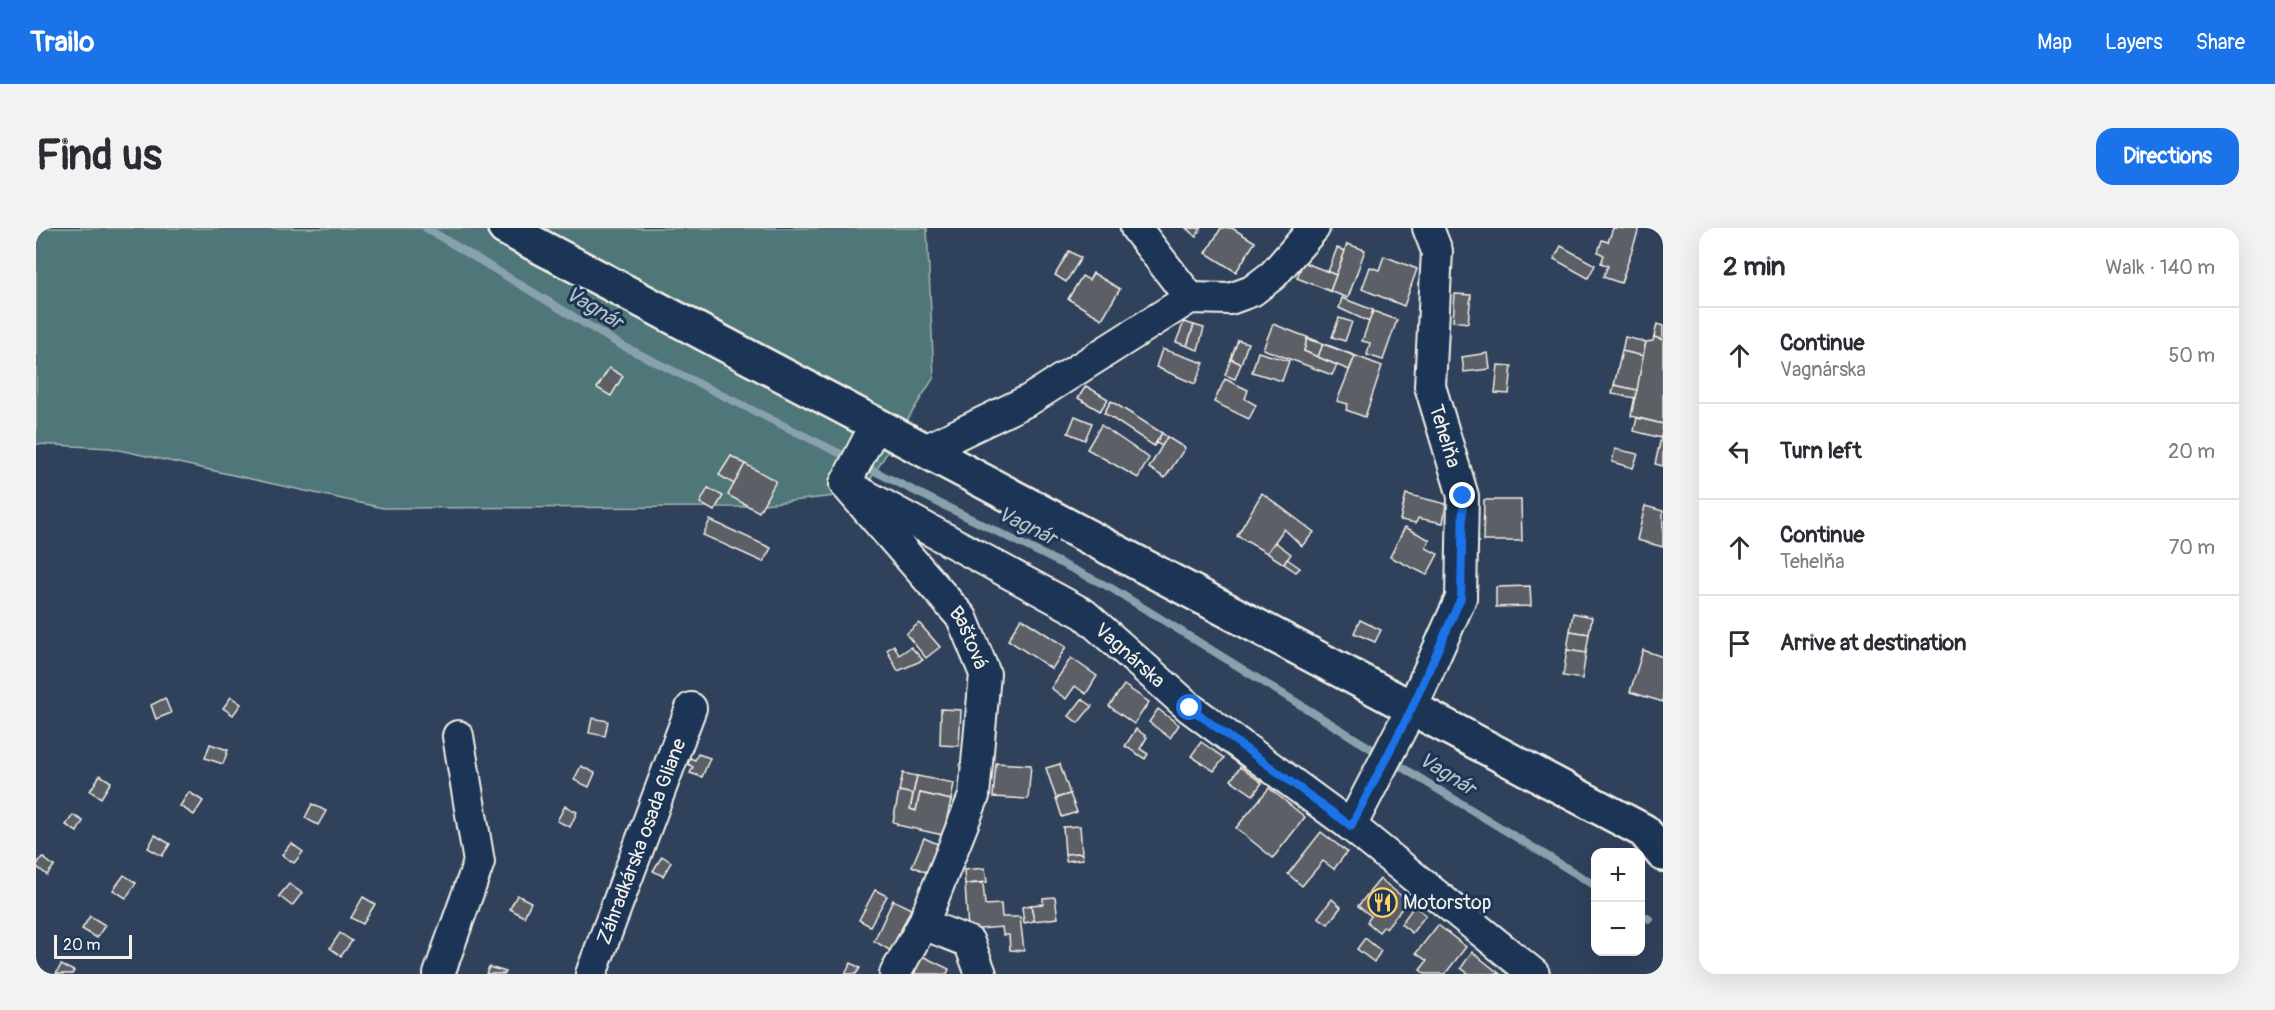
<!DOCTYPE html>
<html lang="en">
<head>
<meta charset="utf-8">
<style>
  body { margin:0; font-family:Pangolin,sans-serif; background:#f2f2f3; color:#2b2b33 }
  .controls { position:absolute; right:18px; bottom:18px; display:grid; overflow:hidden; border-radius:12px; box-shadow:0 6px 24px #0002 }
  .controls button { width:54px; height:54px; display:grid; place-items:center; padding:0; border:0; border-bottom:2px solid #e1e1e2; background:#fff; color:#2b2b33; font:30px sans-serif }
  .scale { position:absolute; left:18px; bottom:15px; width:78px; box-sizing:border-box; padding-left:6px; border:3px solid #f4f1e8; border-top:0; font-size:16px; line-height:21px; white-space:nowrap; color:#f4f1e8; -webkit-text-stroke:4px #1d3557; paint-order:stroke }
  .stop { position:absolute; width:18px; height:18px; margin:-14px; border:4px solid #1a73e8; border-radius:50%; background:#fff }
  .stop.end { background:#1a73e8; border-color:#fff; box-shadow:0 2px 6px #0008 }
  .list { margin:0; padding:0; list-style:none }
  h2 { display:flex; justify-content:space-between; align-items:center; height:78px; margin:0; padding:0 24px; font-size:26px }
  h2 small { font-size:20px; font-weight:400; color:#7c7c81 }
  .list li { display:grid; grid-template-columns:39px 1fr auto; gap:18px; align-items:center; box-sizing:border-box; height:96px; padding:0 24px; border-top:2px solid #e1e1e2 }
  .list b { display:block; font-size:22px; white-space:nowrap }
  .list p { margin:0; font-size:20px; white-space:nowrap; color:#7c7c81 }
  .list em { font-size:20px; font-style:normal; color:#7c7c81 }
  .icon { flex:none; width:33px; height:33px; fill:none; stroke:currentColor; stroke-width:2; stroke-linecap:round; stroke-linejoin:round }
  .map { position:relative; flex:none; width:1627px; height:746px; overflow:hidden; border-radius:18px }
  header { display:flex; align-items:center; gap:36px; box-sizing:border-box; height:84px; padding:0 30px; background:#1a73e8; color:#fff }
  header strong { font-size:28px }
  nav { display:flex; gap:33px; margin-inline-start:auto; font-size:21px }
  .intro { display:flex; align-items:center; justify-content:space-between; box-sizing:border-box; height:144px; padding:0 36px }
  h1 { margin:0; font-size:42px }
  .button { padding:15px 27px; border-radius:18px; background:#1a73e8; color:#fff; font-size:21px; font-weight:700 }
  main { display:flex; gap:36px; padding:0 36px }
  aside { flex:1; background:#fff; border-radius:18px; box-shadow:0 6px 24px #0002 }
  .map>svg:first-child { display:block }
</style>
</head>
<body>
<header>
<strong>Trailo</strong>
<nav><a>Map</a><a>Layers</a><a>Share</a></nav>
</header>
<div class="intro"><h1>Find us</h1><a class="button">Directions</a></div>
<main>
<div class="map">
<svg width="1627" height="746" viewBox="0 0 1627 746">
  <rect width="100%" height="100%" fill="#30415c"/>
  <filter id="ink" filterUnits="userSpaceOnUse"><feTurbulence type="fractalNoise" baseFrequency=".0167" numOctaves="2"/><feDisplacementMap in="SourceGraphic" scale="12" xChannelSelector="R" yChannelSelector="G"/><feConvolveMatrix kernelMatrix="1 2 1 2 8 2 1 2 1" color-interpolation-filters="sRGB"/></filter>
  <g filter="url(#ink)">
    <path fill="#507678" stroke="#a2b4b0" stroke-width="1.5" d="M0,0H891L898,149L826,265L702,279L347,280L74,220L0,216Z"/>
    <g fill="none" stroke-linecap="round" stroke-linejoin="round">
      <g stroke="#88a1ac" stroke-width="8">
        <path d="M390,0L583,116L815,231"/>
        <path d="M826,237L1075,360L1344,526"/>
        <path d="M1354,532L1560,658"/>
        <path d="M1604,686L1613,691"/>
      </g>
    </g>
    <g fill="#5c5e66" stroke="#f4f1e8" stroke-width="1.5">
      <path d="M1150,0H1165L1160,9Z"/>
      <path d="M1185,0H1196L1219,14L1200,44L1170,25Z"/>
      <path d="M1577,0L1603,1L1585,55L1567,49L1572,38L1565,35L1568,27L1562,24L1566,12L1572,14Z"/>
      <path d="M1311,16L1329,22L1312,70L1294,63Z"/>
      <path d="M1525,18L1559,37L1552,50L1518,31Z"/>
      <path d="M1301,20L1309,23L1300,47L1292,44Z"/>
      <path d="M1033,23L1045,30L1030,54L1019,47Z"/>
      <path d="M1348,28L1381,41L1368,78L1326,61L1334,39L1343,42Z"/>
      <path d="M1267,34L1300,47L1294,63L1261,50Z"/>
      <path d="M1057,45L1084,61L1066,91L1032,71L1046,48L1053,52Z"/>
      <path d="M1419,66L1435,67L1432,95L1417,93Z"/>
      <path d="M1306,70L1337,82L1333,94L1303,80Z"/>
      <path d="M1337,83L1361,92L1347,132L1331,127L1334,115L1326,113Z"/>
      <path d="M1303,90L1316,94L1309,113L1296,109Z"/>
      <path d="M1148,94L1158,97L1151,118L1140,114Z"/>
      <path d="M1237,96L1346,138L1329,189L1310,182L1312,176L1301,173L1319,128L1271,111L1268,123L1301,137L1296,147L1227,121Z"/>
      <path d="M1621,96L1627,98V112L1618,109Z"/>
      <path d="M1158,97L1168,100L1162,122L1151,118Z"/>
      <path d="M1589,109L1610,114L1607,128L1586,123Z"/>
      <path d="M1618,109L1627,112V196L1595,188L1610,114L1617,113Z"/>
      <path d="M1271,111L1287,116L1282,129L1268,123Z"/>
      <path d="M1202,112L1212,115L1205,136L1195,131Z"/>
      <path d="M1287,116L1319,128L1313,142L1282,129Z"/>
      <path d="M1126,121L1168,135L1159,156L1120,139Z"/>
      <path d="M1586,123L1607,128L1601,162L1578,157Z"/>
      <path d="M1222,124L1253,133L1246,153L1216,144Z"/>
      <path d="M1452,125L1454,141L1428,144L1426,129Z"/>
      <path d="M1195,131L1205,136L1199,151L1189,147Z"/>
      <path d="M1462,137L1476,138L1473,166L1459,165Z"/>
      <path d="M573,140L587,148L575,168L561,160Z"/>
      <path d="M1189,151L1212,162L1209,171L1220,177L1213,191L1178,174Z"/>
      <path d="M1578,157L1601,162L1599,170L1576,166Z"/>
      <path d="M1050,158L1072,171L1064,183L1042,170Z"/>
      <path d="M1075,173L1126,205L1118,218L1068,185Z"/>
      <path d="M1039,188L1056,195L1049,212L1032,205Z"/>
      <path d="M1601,190L1627,196L1625,210L1598,203Z"/>
      <path d="M1065,197L1113,230L1102,250L1051,221Z"/>
      <path d="M1627,201V238L1619,236Z"/>
      <path d="M1126,205L1131,209L1126,218L1120,215Z"/>
      <path d="M1131,209L1149,220L1129,250L1113,240Z"/>
      <path d="M1579,221L1602,226L1597,240L1576,234Z"/>
      <path d="M695,228L709,236L698,256L683,247Z"/>
      <path d="M709,236L740,253L723,284L692,267Z"/>
      <path d="M672,260L687,268L678,283L664,275Z"/>
      <path d="M1226,265L1278,304L1266,318L1248,301L1231,325L1201,308Z"/>
      <path d="M1370,266L1410,276L1407,295L1382,290L1380,295L1364,292Z"/>
      <path d="M1448,272H1485L1486,313H1447Z"/>
      <path d="M1609,278L1627,283V319L1601,312Z"/>
      <path d="M674,292L735,320L727,334L667,307Z"/>
      <path d="M1369,299L1394,312L1390,320L1402,326L1391,347L1354,329Z"/>
      <path d="M1239,314L1255,326L1248,336L1231,325Z"/>
      <path d="M1251,331L1264,340L1260,344L1248,336Z"/>
      <path d="M1494,358L1495,378L1460,379V359Z"/>
      <path d="M1537,385L1556,389L1553,406L1534,403Z"/>
      <path d="M985,390L1030,419L1016,441L972,412Z"/>
      <path d="M1324,392L1345,402L1339,414L1318,405Z"/>
      <path d="M883,395L904,419L890,430L870,406Z"/>
      <path d="M1534,403L1553,406L1550,425L1531,422Z"/>
      <path d="M858,417L863,427L875,419L887,432L862,443L851,422Z"/>
      <path d="M1531,422L1550,425L1546,451L1527,448Z"/>
      <path d="M1607,422L1627,429V474L1594,464Z"/>
      <path d="M1035,430L1061,448L1050,466L1039,458L1030,471L1015,460Z"/>
      <path d="M1088,457L1113,474L1098,496L1073,478Z"/>
      <path d="M195,469L205,476L197,487L187,480Z"/>
      <path d="M129,470L135,485L120,491L115,477Z"/>
      <path d="M1046,471L1056,478L1042,495L1033,488Z"/>
      <path d="M905,481L925,482L923,518L904,517Z"/>
      <path d="M1122,481L1143,497L1134,510L1113,494Z"/>
      <path d="M556,490L572,493L569,508L553,505Z"/>
      <path d="M1100,501L1111,509L1104,521L1112,526L1109,531L1089,518Z"/>
      <path d="M1165,514L1188,530L1178,543L1155,528Z"/>
      <path d="M174,516L192,522L187,536L169,530Z"/>
      <path d="M662,526L674,530L666,549L654,545L657,539L652,536L654,530L659,532Z"/>
      <path d="M960,535L995,537L992,571L957,569Z"/>
      <path d="M1024,536L1034,566L1020,570L1010,540Z"/>
      <path d="M545,538L559,545L553,559L538,552Z"/>
      <path d="M1204,539L1226,555L1217,567L1195,552Z"/>
      <path d="M867,545L881,548L877,566L863,563Z"/>
      <path d="M64,547L75,554L65,570L54,563Z"/>
      <path d="M881,548L918,555L915,572L884,565L880,583L874,581Z"/>
      <path d="M1233,560L1269,589L1237,630L1200,600Z"/>
      <path d="M863,563L877,566L874,581L880,583L884,565L915,572L907,607L861,597V595L857,594Z"/>
      <path d="M153,564L167,573L158,587L144,578Z"/>
      <path d="M1034,566L1041,584L1026,589L1020,570Z"/>
      <path d="M276,576L290,583L282,597L269,590Z"/>
      <path d="M529,578L541,584L534,599L521,593Z"/>
      <path d="M37,587L47,593L41,604L30,597Z"/>
      <path d="M1044,598L1046,625L1029,626L1027,599Z"/>
      <path d="M1285,604L1311,624L1298,641L1287,633L1266,658L1252,646Z"/>
      <path d="M119,607L134,616L126,628L112,620Z"/>
      <path d="M888,610L904,617L892,645L876,638Z"/>
      <path d="M255,615L267,624L258,635L246,627Z"/>
      <path d="M1046,625L1047,631L1030,633L1029,626Z"/>
      <path d="M626,628L635,634L627,648L617,643Z"/>
      <path d="M6,629L18,638L11,647L0,638Z"/>
      <path d="M949,640L951,654L929,656L928,642Z"/>
      <path d="M88,647L100,655L90,670L77,662Z"/>
      <path d="M1344,651L1372,673L1350,700L1348,698L1343,704L1331,694L1335,688L1322,678Z"/>
      <path d="M947,655L949,677L965,676L966,689H984L988,723L974,722L973,707H967L966,699L932,702L929,656Z"/>
      <path d="M253,656L266,665L256,678L243,668Z"/>
      <path d="M839,662L851,668L834,698L823,692Z"/>
      <path d="M481,667L495,674L488,689L474,681Z"/>
      <path d="M327,669L339,676L327,696L315,690Z"/>
      <path d="M1019,669L1022,690L998,693L995,677L1007,676V670Z"/>
      <path d="M1296,671L1305,679L1292,696L1282,689Z"/>
      <path d="M857,672L875,681L855,723L838,713Z"/>
      <path d="M995,677L998,693L988,695L986,679Z"/>
      <path d="M1378,678L1390,687L1376,705L1365,696Z"/>
      <path d="M54,688L69,697L61,710L46,701Z"/>
      <path d="M1402,697L1430,719L1409,746H1389L1384,742L1391,733L1380,725Z"/>
      <path d="M304,705L316,713L305,728L294,720Z"/>
      <path d="M1329,710L1345,723L1338,734L1321,721Z"/>
      <path d="M1436,724L1464,746H1433L1425,740Z"/>
      <path d="M886,728L913,741L911,746H878Z"/>
      <path d="M815,735L824,740L820,746H809Z"/>
      <path d="M25,737L38,743L36,746H20Z"/>
      <path d="M453,739L470,744L469,746H450Z"/>
    </g>
    <g fill="none" stroke-linecap="round" stroke-linejoin="round">
      <defs>
        <g id="street">
          <path d="M1100,0L1154,70"/>
          <path id="s1" d="M839,198L809,256L926,390L949,446L938,568L887,696L859,746"/>
          <path d="M889,222L993,172L1154,70L1194,71L1216,63L1237,47L1278,0"/>
          <path id="s2" d="M809,256L1048,386L1154,480L1315,598L1498,746"/>
          <path d="M1315,598L1375,482L1425,370L1427,268L1394,158L1401,23L1392,0"/>
          <path d="M887,696L933,714L945,746"/>
          <path d="M403,746L443,634L422,508"/>
          <path id="s3" d="M555,746L655,480"/>
        </g>
        <path id="secondary" d="M469,0L1608,603L1627,626"/>
      </defs>
      <use href="#street" stroke="#f4f1e8" stroke-width="34"/>
      <use href="#secondary" stroke="#f4f1e8" stroke-width="38"/>
      <use href="#street" stroke="#1d3557" stroke-width="30"/>
      <use href="#secondary" stroke="#1d3557" stroke-width="33"/>
    </g>
  </g>
  <g fill="none" stroke-linecap="round" stroke-linejoin="round" filter="url(#ink)">
    <path stroke="#1a73e8" stroke-width="8" d="M1154,480L1315,598L1375,482L1425,370L1427,268"/>
  </g>
  <defs>
    <symbol id="restaurant-ring" viewBox="-11 -11 22 22"><circle r="9.5" fill="#1d3557" stroke="#ffd166" stroke-width="1.5"/><path d="M-5-6h1v4h1v-4h1v4h1v-4h1v5L-1.5 .5V6h-2V.5L-5-1ZM5-6V6H3V1.5H1.5Q1.5-4 5-6Z" fill="#ffd166"/></symbol>
  </defs>
  <g fill-rule="evenodd">
    <use href="#restaurant-ring" x="1330" y="658" width="33" height="33"/>
  </g>
  <g text-anchor="middle" dominant-baseline="central" stroke-width="6" stroke-linejoin="round" paint-order="stroke">
    <g font-size="20" fill="#f4f1e8" stroke="#1d3557">
      <text transform="translate(1409 208) rotate(73)">Tehelňa</text>
      <text stroke="none"><textPath href="#s1" startOffset="264">Baštová</textPath></text>
      <text stroke="none"><textPath href="#s2" startOffset="334">Vagnárska</textPath></text>
      <text stroke="none"><textPath href="#s3" startOffset="142">Záhradkárska osada Gliane</textPath></text>
    </g>
    <g font-size="20" fill="#f4f1e8" stroke="#1d3557" text-anchor="start">
      <text x="1367" y="674">Motorstop</text>
    </g>
    <g font-size="21" font-style="italic" fill="#b5c2c5" stroke="#1d3557">
      <text transform="translate(558 80) rotate(31)">Vagnár</text>
      <text transform="translate(991 298) rotate(26)">Vagnár</text>
      <text transform="translate(1411 546) rotate(32)">Vagnár</text>
    </g>
  </g>
</svg>
<div class="controls">
<button>+</button>
<button>−</button>
</div>
<div class="scale">20 m</div>
<div class="stop" style="left:1154px;top:480px"></div>
<div class="stop end" style="left:1427px;top:268px"></div>
</div>
<aside>
<h2>2 min<small>Walk · 140 m</small></h2>
<ul class="list">
<li><svg class="icon" aria-label="ahead" viewBox="0 0 24 24"><path d="M12 20V5M6 11l6-6 6 6"/></svg><div><b>Continue</b><p>Vagnárska</p></div><em>50 m</em></li>
<li><svg class="icon" aria-label="left" viewBox="0 0 24 24"><path d="M17 20v-9H6M10 6l-5 5 5 5"/></svg><div><b>Turn left</b></div><em>20 m</em></li>
<li><svg class="icon" aria-label="ahead" viewBox="0 0 24 24"><path d="M12 20V5M6 11l6-6 6 6"/></svg><div><b>Continue</b><p>Tehelňa</p></div><em>70 m</em></li>
<li><svg class="icon" aria-label="arrive" viewBox="0 0 24 24"><path d="M6 21V4h12l-3 4 3 4H6"/></svg><div><b>Arrive at destination</b></div></li>
</ul>
</aside>
</main>
</body>
</html>
